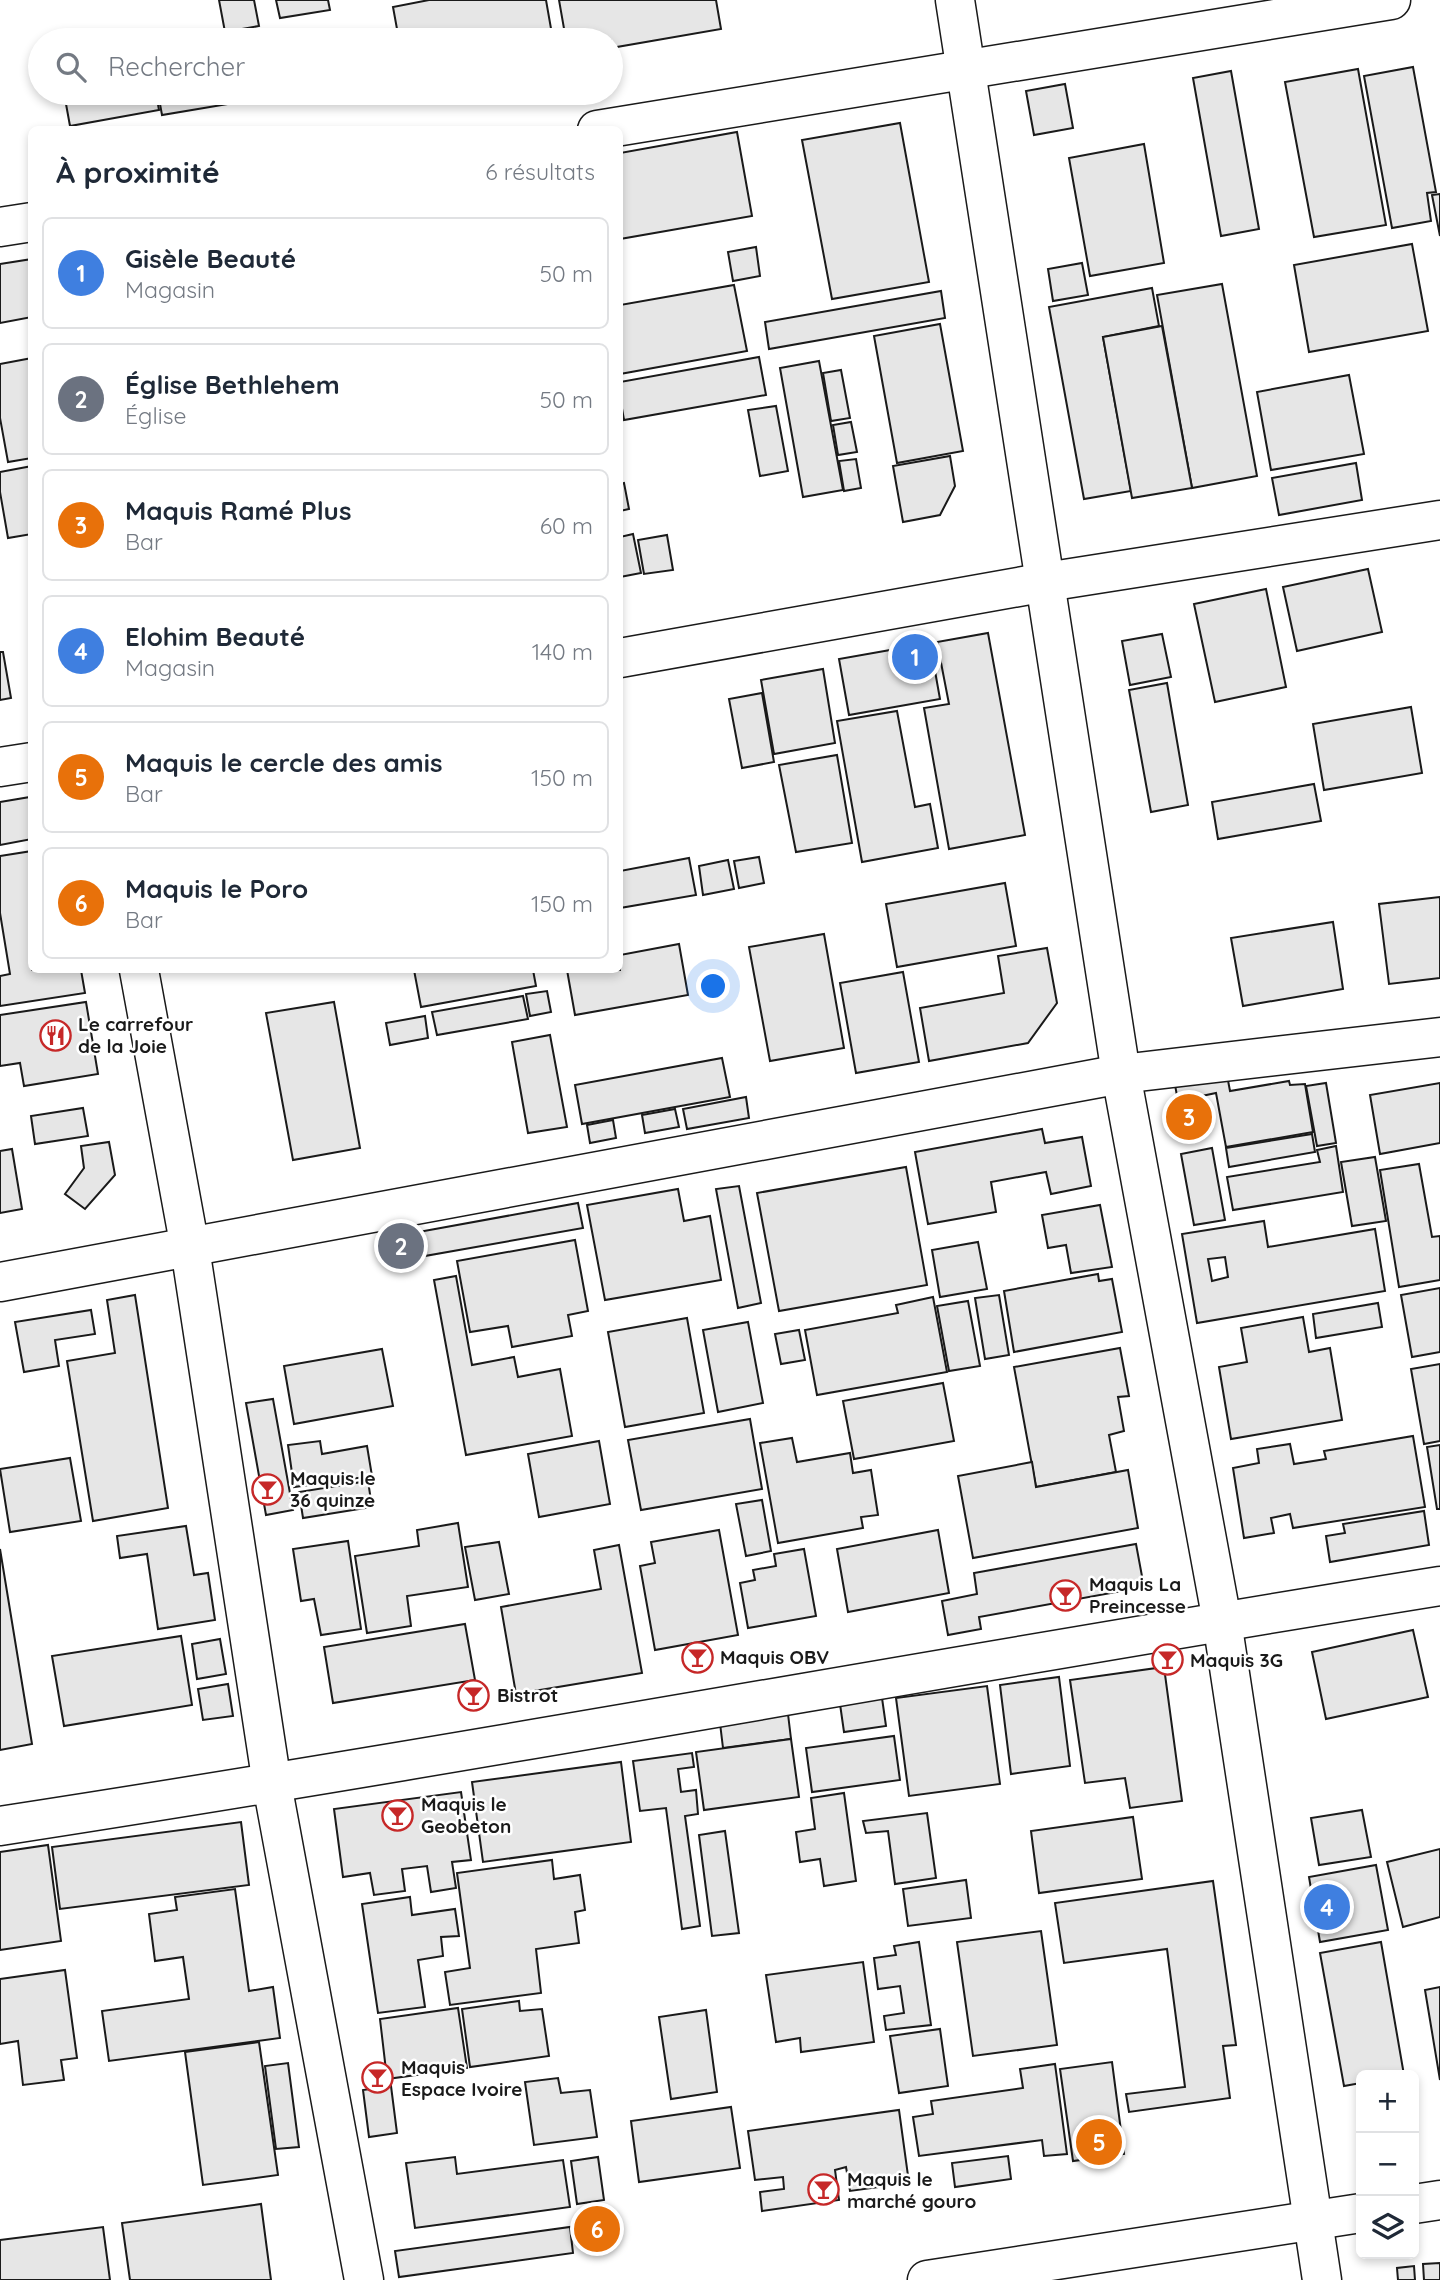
<!DOCTYPE html>
<html lang="fr">
<head>
<meta charset="utf-8">
<style>
  body { margin:0; font-family:Quicksand,sans-serif; background:#f6f6f7; color:#1f2937 }
  .controls { position:absolute; right:21px; bottom:21px; display:grid; overflow:hidden; border-radius:10px; box-shadow:0 4px 10px #0003 }
  .controls button { width:63px; height:63px; display:grid; place-items:center; padding:0; border:0; border-bottom:2px solid #e0e1e3; background:#fff; color:#1f2937; font:35px sans-serif }
  .you { position:absolute; left:714px; top:987px; width:24px; height:24px; margin:-18px; border:5px solid #fff; border-radius:50%; background:#1a73e8; box-shadow:0 0 0 10px #1a73e833 }
  .badge { display:grid; place-items:center; width:46px; height:46px; border-radius:50%; background:#c62828; color:#fff; font-size:23px; font-weight:700 }
  .pin { position:absolute; translate:-50% -50%; border:4px solid #fff; box-shadow:0 2px 7px #0006 }
  .list { margin:0; padding:0; list-style:none }
  h2 { display:flex; justify-content:space-between; align-items:center; height:91px; margin:0; padding:0 28px; font-size:30px }
  h2 small { font-size:23px; font-weight:400; color:#747a83 }
  .list li { display:grid; grid-template-columns:46px 1fr auto; gap:21px; align-items:center; box-sizing:border-box; height:112px; margin:0 14px 14px; padding:0 14px; border:2px solid #e0e1e3; border-radius:10px }
  .list b { display:block; font-size:26px; white-space:nowrap }
  .list p { margin:0; font-size:23px; white-space:nowrap; color:#747a83 }
  .list em { font-size:23px; font-style:normal; color:#747a83 }
  .icon { flex:none; width:38px; height:38px; fill:none; stroke:currentColor; stroke-width:2; stroke-linecap:round; stroke-linejoin:round }
  .map { position:relative; flex:none; width:1440px; height:2280px; overflow:hidden }
  .search { position:absolute; background:#fff; box-shadow:0 4px 10px #0003; left:28px; top:28px; width:595px; height:77px; display:flex; align-items:center; gap:18px; box-sizing:border-box; padding:0 24px; border-radius:38px; color:#747a83; font-size:26px }
  .panel { position:absolute; background:#fff; box-shadow:0 4px 10px #0003; left:28px; top:126px; width:595px; height:847px; border-radius:10px }
  .map>svg:first-child { display:block }
</style>
</head>
<body>
<div class="map">
<svg width="1440" height="2280" viewBox="0 0 1440 2280">
  <rect width="100%" height="100%" fill="#fff"/>
  <g fill="#e6e6e6" stroke="#1a1a1a" stroke-width="2" fill-rule="evenodd">
    <path d="M219,0H254L259,26L225,32Z"/>
    <path d="M276,0H328L330,10L280,18Z"/>
    <path d="M429,0H546L553,40H399L393,7Z"/>
    <path d="M559,0H716L721,29L611,48V40H566Z"/>
    <path d="M1413,67L1436,192L1427,193L1431,221L1392,228L1364,76Z"/>
    <path d="M1358,69L1386,225L1314,237L1285,82Z"/>
    <path d="M1231,71L1259,229L1221,236L1193,78Z"/>
    <path d="M1065,84L1073,128L1034,135L1026,91Z"/>
    <path d="M64,93H156L159,110L70,126Z"/>
    <path d="M158,93H225L228,104L162,115Z"/>
    <path d="M900,123L929,282L832,299L802,140Z"/>
    <path d="M737,132L752,216L620,239V153Z"/>
    <path d="M1144,144L1164,263L1090,276L1069,158Z"/>
    <path d="M1440,194V236L1432,195Z"/>
    <path d="M1412,244L1428,331L1309,352L1294,265Z"/>
    <path d="M756,247L760,276L733,281L728,252Z"/>
    <path d="M32,259V317L0,323V264Z"/>
    <path d="M1082,263L1088,295L1053,301L1048,269Z"/>
    <path d="M1222,284L1257,476L1192,488L1157,295Z"/>
    <path d="M734,285L747,351L620,374V305Z"/>
    <path d="M1152,288L1159,326L1103,337L1131,491L1084,499L1049,307Z"/>
    <path d="M941,291L945,318L769,349L765,322Z"/>
    <path d="M940,324L963,451L897,463L874,336Z"/>
    <path d="M1162,326L1192,488L1132,498L1103,337Z"/>
    <path d="M759,357L766,395L624,420L620,397V382Z"/>
    <path d="M32,358V458L8,462L0,418V364Z"/>
    <path d="M819,361L843,490L803,497L780,368Z"/>
    <path d="M841,370L850,418L831,421L823,373Z"/>
    <path d="M1349,375L1364,454L1271,470L1257,392Z"/>
    <path d="M776,406L788,471L760,476L748,410Z"/>
    <path d="M851,422L857,452L838,455L833,425Z"/>
    <path d="M950,456L955,486L940,515L903,522L893,466Z"/>
    <path d="M856,459L861,488L844,491L839,461Z"/>
    <path d="M1356,463L1362,500L1279,515L1272,478Z"/>
    <path d="M32,466V534L8,538L0,492V472Z"/>
    <path d="M624,483L629,509L620,511V484Z"/>
    <path d="M633,534L641,573L620,577V537Z"/>
    <path d="M667,535L673,570L644,574L638,540Z"/>
    <path d="M1368,569L1382,632L1297,651L1283,587Z"/>
    <path d="M1266,589L1286,687L1215,702L1194,604Z"/>
    <path d="M988,633L1025,835L949,849L924,708L949,704L937,642Z"/>
    <path d="M1162,634L1171,677L1130,685L1122,641Z"/>
    <path d="M930,643L940,699L849,715L839,659Z"/>
    <path d="M0,652H3L11,698L0,700Z"/>
    <path d="M823,669L835,743L774,754L761,680Z"/>
    <path d="M1167,683L1188,805L1151,812L1129,690Z"/>
    <path d="M762,693L774,762L742,768L729,699Z"/>
    <path d="M1411,707L1422,773L1324,790L1313,724Z"/>
    <path d="M897,711L915,807L930,804L938,848L862,862L837,721Z"/>
    <path d="M837,755L852,843L796,852L779,765Z"/>
    <path d="M1314,784L1321,821L1218,839L1212,802Z"/>
    <path d="M30,797L32,839L0,845V802Z"/>
    <path d="M32,851V970H81L85,993L0,1006V976L10,974L0,913V856Z"/>
    <path d="M759,857L764,883L739,888L734,861Z"/>
    <path d="M689,858L696,895L620,908V871Z"/>
    <path d="M728,860L734,889L703,895L699,866Z"/>
    <path d="M1005,883L1016,946L897,967L886,904Z"/>
    <path d="M1440,897V978L1389,984L1379,904Z"/>
    <path d="M1333,922L1343,989L1243,1006L1231,938Z"/>
    <path d="M824,934L844,1048L770,1061L749,947Z"/>
    <path d="M679,944L688,995L575,1015L567,970H620V955Z"/>
    <path d="M1047,948L1057,1003L1028,1043L929,1061L920,1008L1004,993L998,956Z"/>
    <path d="M414,970H533L536,986L421,1007Z"/>
    <path d="M903,972L919,1062L856,1073L840,983Z"/>
    <path d="M547,991L551,1012L530,1016L526,994Z"/>
    <path d="M523,996L528,1019L437,1035L432,1012Z"/>
    <path d="M86,1002L98,1074L24,1086L20,1063L0,1066V1015Z"/>
    <path d="M334,1002L360,1148L293,1160L266,1013Z"/>
    <path d="M425,1016L428,1038L390,1045L386,1023Z"/>
    <path d="M550,1035L567,1127L528,1133L512,1042Z"/>
    <path d="M722,1058L730,1097L582,1124L575,1085Z"/>
    <path d="M1227,1075L1230,1091L1289,1081L1290,1085L1305,1084L1313,1132L1226,1147L1216,1093L1178,1101L1175,1085Z"/>
    <path d="M1326,1083L1336,1143L1317,1146L1306,1086Z"/>
    <path d="M1440,1083V1143L1380,1154L1370,1095Z"/>
    <path d="M746,1097L749,1118L687,1129L683,1109Z"/>
    <path d="M83,1108L88,1136L35,1144L31,1116Z"/>
    <path d="M675,1109L679,1127L645,1133L642,1115Z"/>
    <path d="M613,1120L616,1138L590,1143L587,1125Z"/>
    <path d="M1042,1129L1045,1143L1082,1137L1091,1186L1051,1194L1046,1172L991,1182L996,1212L928,1224L915,1152Z"/>
    <path d="M1312,1134L1315,1152L1229,1167L1226,1148Z"/>
    <path d="M109,1142L115,1175L85,1209L65,1194L84,1168L81,1146Z"/>
    <path d="M1336,1146L1343,1192L1233,1210L1227,1177L1320,1162L1317,1150Z"/>
    <path d="M1212,1148L1225,1220L1194,1225L1181,1154Z"/>
    <path d="M12,1149L22,1209L0,1213V1151Z"/>
    <path d="M1375,1157L1386,1221L1352,1226L1341,1162Z"/>
    <path d="M1419,1164L1432,1237L1440,1236V1280L1399,1287L1380,1170Z"/>
    <path d="M906,1167L927,1285L779,1311L757,1193Z"/>
    <path d="M739,1186L761,1303L738,1308L716,1189Z"/>
    <path d="M678,1189L684,1221L710,1216L721,1280L605,1300L587,1205Z"/>
    <path d="M578,1203L583,1228L419,1257L413,1233Z"/>
    <path d="M1100,1205L1112,1267L1071,1273L1066,1245L1048,1248L1042,1215Z"/>
    <path d="M1264,1221L1268,1247L1375,1229L1385,1291L1197,1323L1182,1234ZM1225,1257L1228,1277L1212,1281L1208,1259Z"/>
    <path d="M575,1240L588,1311L568,1315L572,1336L512,1347L508,1326L470,1332L457,1261Z"/>
    <path d="M978,1242L987,1289L940,1297L932,1250Z"/>
    <path d="M1098,1274L1099,1281L1112,1279L1122,1332L1014,1352L1004,1291Z"/>
    <path d="M456,1276L472,1365L514,1357L518,1377L560,1369L572,1436L466,1455L434,1280Z"/>
    <path d="M1440,1288V1352L1412,1357L1401,1295Z"/>
    <path d="M135,1295L168,1508L93,1521L67,1361L115,1353L107,1300Z"/>
    <path d="M999,1295L1009,1355L985,1359L975,1298Z"/>
    <path d="M933,1297L947,1372L817,1395L805,1330L898,1313L896,1305Z"/>
    <path d="M968,1301L980,1366L949,1371L937,1306Z"/>
    <path d="M1378,1303L1382,1327L1316,1338L1313,1314Z"/>
    <path d="M91,1310L95,1334L55,1340L59,1366L24,1372L15,1322Z"/>
    <path d="M1303,1317L1309,1352L1330,1348L1342,1420L1231,1439L1219,1367L1247,1362L1241,1328Z"/>
    <path d="M687,1318L704,1413L625,1427L608,1332Z"/>
    <path d="M748,1322L763,1403L718,1412L703,1330Z"/>
    <path d="M799,1330L805,1360L781,1364L775,1334Z"/>
    <path d="M1120,1348L1129,1396L1118,1397L1124,1431L1109,1435L1116,1472L1036,1487L1014,1367Z"/>
    <path d="M382,1349L393,1406L294,1424L284,1366Z"/>
    <path d="M1440,1364V1441L1424,1444L1411,1369Z"/>
    <path d="M943,1383L954,1441L854,1459L843,1401Z"/>
    <path d="M273,1399L293,1510L266,1515L246,1403Z"/>
    <path d="M750,1419L762,1489L641,1510L628,1440Z"/>
    <path d="M1413,1436L1425,1507L1293,1528L1290,1514L1271,1518L1274,1533L1244,1538L1233,1468L1259,1463L1257,1449L1290,1444L1294,1464L1326,1459L1324,1451Z"/>
    <path d="M792,1438L797,1462L850,1453L853,1473L871,1470L878,1515L861,1517L863,1528L778,1543L760,1443Z"/>
    <path d="M320,1441L322,1454L367,1446L372,1476L294,1487L288,1445Z"/>
    <path d="M599,1441L610,1504L539,1517L528,1454Z"/>
    <path d="M1440,1445V1509H1437L1427,1447Z"/>
    <path d="M70,1458L81,1521L10,1532L0,1469Z"/>
    <path d="M1032,1462L1036,1487L1128,1470L1138,1528L973,1558L958,1476Z"/>
    <path d="M368,1481L372,1507L303,1518L299,1492Z"/>
    <path d="M762,1500L771,1551L746,1556L736,1504Z"/>
    <path d="M1424,1511L1429,1545L1330,1562L1326,1536L1345,1533L1343,1524Z"/>
    <path d="M458,1523L468,1587L407,1596L411,1626L367,1633L355,1556L419,1546L417,1530Z"/>
    <path d="M186,1526L194,1575L208,1573L215,1620L158,1629L147,1554L120,1558L117,1536Z"/>
    <path d="M719,1530L738,1635L655,1650L640,1566L655,1563L651,1542Z"/>
    <path d="M938,1530L949,1593L848,1612L837,1549Z"/>
    <path d="M348,1541L361,1629L321,1635L314,1599L301,1601L293,1549Z"/>
    <path d="M499,1542L509,1594L475,1600L465,1547Z"/>
    <path d="M1136,1544L1144,1587L979,1617L981,1629L948,1635L942,1601L977,1594L974,1573Z"/>
    <path d="M619,1545L642,1673L516,1694L501,1607L601,1589L594,1550Z"/>
    <path d="M0,1549L32,1744L0,1750Z"/>
    <path d="M804,1549L816,1616L748,1628L740,1583L755,1580L753,1570L776,1566L774,1554Z"/>
    <path d="M465,1624L475,1680L333,1703L324,1647Z"/>
    <path d="M1413,1630L1428,1697L1326,1719L1312,1652Z"/>
    <path d="M181,1636L192,1705L64,1726L52,1656Z"/>
    <path d="M220,1639L226,1674L197,1679L192,1644Z"/>
    <path d="M1164,1667L1182,1801L1130,1808L1125,1778L1085,1783L1070,1680Z"/>
    <path d="M1059,1677L1070,1766L1011,1774L1000,1685Z"/>
    <path d="M228,1684L233,1716L203,1720L198,1689Z"/>
    <path d="M987,1686L1000,1784L909,1796L896,1698Z"/>
    <path d="M882,1698L886,1726L844,1732L840,1704Z"/>
    <path d="M788,1714L791,1739L723,1748L720,1723Z"/>
    <path d="M894,1736L900,1780L812,1792L806,1748Z"/>
    <path d="M791,1739L799,1797L704,1810L696,1752Z"/>
    <path d="M692,1753L694,1767L678,1769L681,1792L696,1790L698,1814L685,1816L700,1926L682,1929L666,1808L640,1811L633,1761Z"/>
    <path d="M621,1762L631,1842L483,1862L472,1782Z"/>
    <path d="M461,1792L471,1860L452,1862L456,1888L431,1892L427,1866L402,1869L405,1891L374,1895L370,1873L343,1877L334,1809Z"/>
    <path d="M844,1793L856,1881L824,1886L820,1859L800,1862L796,1832L815,1829L811,1798Z"/>
    <path d="M1362,1810L1371,1857L1319,1865L1311,1818Z"/>
    <path d="M927,1813L936,1878L895,1884L888,1831L866,1833L863,1821Z"/>
    <path d="M1133,1817L1142,1879L1039,1893L1031,1831Z"/>
    <path d="M241,1822L249,1885L60,1909L52,1847Z"/>
    <path d="M725,1831L739,1933L712,1936L699,1835Z"/>
    <path d="M48,1845L61,1941L0,1950V1852Z"/>
    <path d="M1440,1849V1917L1403,1927L1387,1862Z"/>
    <path d="M552,1860L554,1879L580,1875L585,1910L575,1912L579,1943L536,1949L541,1993L450,2005L445,1972L470,1968L457,1873Z"/>
    <path d="M1376,1865L1388,1930L1320,1942L1309,1877Z"/>
    <path d="M966,1880L971,1918L908,1926L903,1889Z"/>
    <path d="M1213,1881L1236,2045L1223,2046L1230,2098L1129,2112L1126,2094L1185,2087L1167,1949L1064,1963L1055,1903Z"/>
    <path d="M235,1889L249,1991L273,1987L280,2038L109,2061L102,2011L189,1999L183,1957L155,1961L149,1914L177,1910L175,1897Z"/>
    <path d="M410,1897L412,1915L455,1909L459,1936L441,1937L443,1956L418,1960L425,2007L378,2013L362,1904Z"/>
    <path d="M1041,1931L1057,2045L973,2056L957,1942Z"/>
    <path d="M919,1942L931,2025L886,2030L884,2016L904,2013L900,1986L878,1989L874,1958L896,1955L894,1946Z"/>
    <path d="M1381,1942L1404,2075H1361V2083L1344,2086L1320,1953Z"/>
    <path d="M863,1962L874,2042L801,2052L800,2038L776,2042L766,1975Z"/>
    <path d="M65,1970L77,2058L61,2060L64,2080L23,2085L18,2041L0,2044V1979Z"/>
    <path d="M1440,1987V2080L1425,1990Z"/>
    <path d="M519,2001L520,2011L542,2009L549,2056L470,2067L462,2009Z"/>
    <path d="M458,2008L467,2068L387,2079L380,2019Z"/>
    <path d="M706,2010L717,2092L671,2099L659,2017Z"/>
    <path d="M940,2029L948,2086L899,2093L890,2036Z"/>
    <path d="M259,2042L278,2175L203,2185L185,2052Z"/>
    <path d="M1112,2062L1124,2154L1073,2161L1060,2069Z"/>
    <path d="M288,2063L299,2147L276,2149L265,2066Z"/>
    <path d="M1055,2064L1067,2154L1044,2156L1042,2140L919,2156L913,2117L933,2114L931,2101L1023,2088L1020,2069Z"/>
    <path d="M558,2078L561,2093L590,2090L597,2137L534,2145L525,2082Z"/>
    <path d="M391,2086L397,2133L369,2137L363,2090Z"/>
    <path d="M731,2107L740,2168L639,2182L631,2121Z"/>
    <path d="M899,2110L909,2183L850,2191L846,2167L835,2170L839,2200L762,2211L760,2192L784,2189L783,2177L755,2180L748,2131Z"/>
    <path d="M1008,2156L1011,2179L955,2187L952,2163Z"/>
    <path d="M455,2157L457,2174L563,2160L570,2207L415,2228L406,2163Z"/>
    <path d="M598,2157L604,2200L577,2204L571,2161Z"/>
    <path d="M261,2204L271,2280H130L122,2223Z"/>
    <path d="M103,2227L110,2280H0V2240Z"/>
    <path d="M570,2227L573,2253L399,2277L395,2251Z"/>
    <path d="M1440,2263V2280H1424L1423,2264Z"/>
    <path d="M1414,2266L1415,2280H1398L1397,2268Z"/>
  </g>
  <g fill="none" stroke-linecap="round" stroke-linejoin="round">
    <defs>
      <g id="minor">
        <path d="M955,0L1121,1074L1222,1621L1322,2280"/>
        <path d="M597,130L1391,0"/>
        <path d="M0,227L32,222"/>
        <path d="M620,658L1046,582L1440,520"/>
        <path d="M0,767L32,762"/>
        <path d="M139,970L190,1248L272,1784L364,2280"/>
        <path d="M0,1282L1121,1074L1440,1037"/>
        <path d="M0,1826C481,1752 960,1663 1440,1586"/>
        <path d="M1414,2204L1440,2200"/>
        <path d="M927,2280L1361,2213"/>
      </g>
    </defs>
    <use href="#minor" stroke="#1a1a1a" stroke-width="41"/>
    <use href="#minor" stroke="#fff" stroke-width="38"/>
  </g>
  <defs>
    <symbol id="restaurant-ring" viewBox="-11 -11 22 22"><circle r="9.5" fill="#fff" stroke="#c62828" stroke-width="1.5"/><path d="M-5-6h1v4h1v-4h1v4h1v-4h1v5L-1.5 .5V6h-2V.5L-5-1ZM5-6V6H3V1.5H1.5Q1.5-4 5-6Z" fill="#c62828"/></symbol>
    <symbol id="bar-ring" viewBox="-11 -11 22 22"><circle r="9.5" fill="#fff" stroke="#c62828" stroke-width="1.5"/><path d="M-6-5H6L.8 .8V4.5H3.5V6h-7V4.5H-.8V.8Z" fill="#c62828"/></symbol>
  </defs>
  <g fill-rule="evenodd">
    <use href="#restaurant-ring" x="38" y="1018" width="35" height="35"/>
    <use href="#bar-ring" x="250" y="1472" width="35" height="35"/>
    <use href="#bar-ring" x="1048" y="1578" width="35" height="35"/>
    <use href="#bar-ring" x="680" y="1640" width="35" height="35"/>
    <use href="#bar-ring" x="1150" y="1642" width="35" height="35"/>
    <use href="#bar-ring" x="456" y="1678" width="35" height="35"/>
    <use href="#bar-ring" x="380" y="1798" width="35" height="35"/>
    <use href="#bar-ring" x="360" y="2060" width="35" height="35"/>
    <use href="#bar-ring" x="806" y="2172" width="35" height="35"/>
  </g>
  <g text-anchor="middle" dominant-baseline="central" stroke-width="5" stroke-linejoin="round" paint-order="stroke">
    <g font-size="19" font-weight="bold" fill="#1a1a1a" stroke="#fff" text-anchor="start">
      <text x="78" y="1024">Le carrefour<tspan x="78" dy="22">de la Joie</tspan></text>
      <text x="290" y="1478">Maquis le<tspan x="290" dy="22">36 quinze</tspan></text>
      <text x="1089" y="1584">Maquis La<tspan x="1089" dy="22">Preincesse</tspan></text>
      <text x="720" y="1657">Maquis OBV</text>
      <text x="1190" y="1660">Maquis 3G</text>
      <text x="497" y="1695">Bistrot</text>
      <text x="421" y="1804">Maquis le<tspan x="421" dy="22">Geobeton</tspan></text>
      <text x="401" y="2067">Maquis<tspan x="401" dy="22">Espace Ivoire</tspan></text>
      <text x="847" y="2179">Maquis le<tspan x="847" dy="22">marché gouro</tspan></text>
    </g>
  </g>
</svg>
<div class="controls">
<button>+</button>
<button>−</button>
<button><svg class="icon" aria-label="layers" viewBox="0 0 24 24"><path d="M12 4l9 5-9 5-9-5zM3 14l9 5 9-5"/></svg></button>
</div>
<div class="you"></div>
<div class="pin badge" style="left:915px;top:657px;background:#3f7fe0">1</div>
<div class="pin badge" style="left:401px;top:1246px;background:#6b7280">2</div>
<div class="pin badge" style="left:1189px;top:1117px;background:#e8710a">3</div>
<div class="pin badge" style="left:1327px;top:1907px;background:#3f7fe0">4</div>
<div class="pin badge" style="left:1099px;top:2142px;background:#e8710a">5</div>
<div class="pin badge" style="left:597px;top:2229px;background:#e8710a">6</div>
<div class="search"><svg class="icon" aria-label="search" viewBox="0 0 24 24"><circle cx="10" cy="10" r="6"/><path d="M15 15l6 6"/></svg>Rechercher</div>
<section class="panel">
<h2>À proximité<small>6 résultats</small></h2>
<ul class="list">
<li><span class="badge" style="background:#3f7fe0">1</span><div><b>Gisèle Beauté</b><p>Magasin</p></div><em>50 m</em></li>
<li><span class="badge" style="background:#6b7280">2</span><div><b>Église Bethlehem</b><p>Église</p></div><em>50 m</em></li>
<li><span class="badge" style="background:#e8710a">3</span><div><b>Maquis Ramé Plus</b><p>Bar</p></div><em>60 m</em></li>
<li><span class="badge" style="background:#3f7fe0">4</span><div><b>Elohim Beauté</b><p>Magasin</p></div><em>140 m</em></li>
<li><span class="badge" style="background:#e8710a">5</span><div><b>Maquis le cercle des amis</b><p>Bar</p></div><em>150 m</em></li>
<li><span class="badge" style="background:#e8710a">6</span><div><b>Maquis le Poro</b><p>Bar</p></div><em>150 m</em></li>
</ul>
</section>
</div>
</body>
</html>
